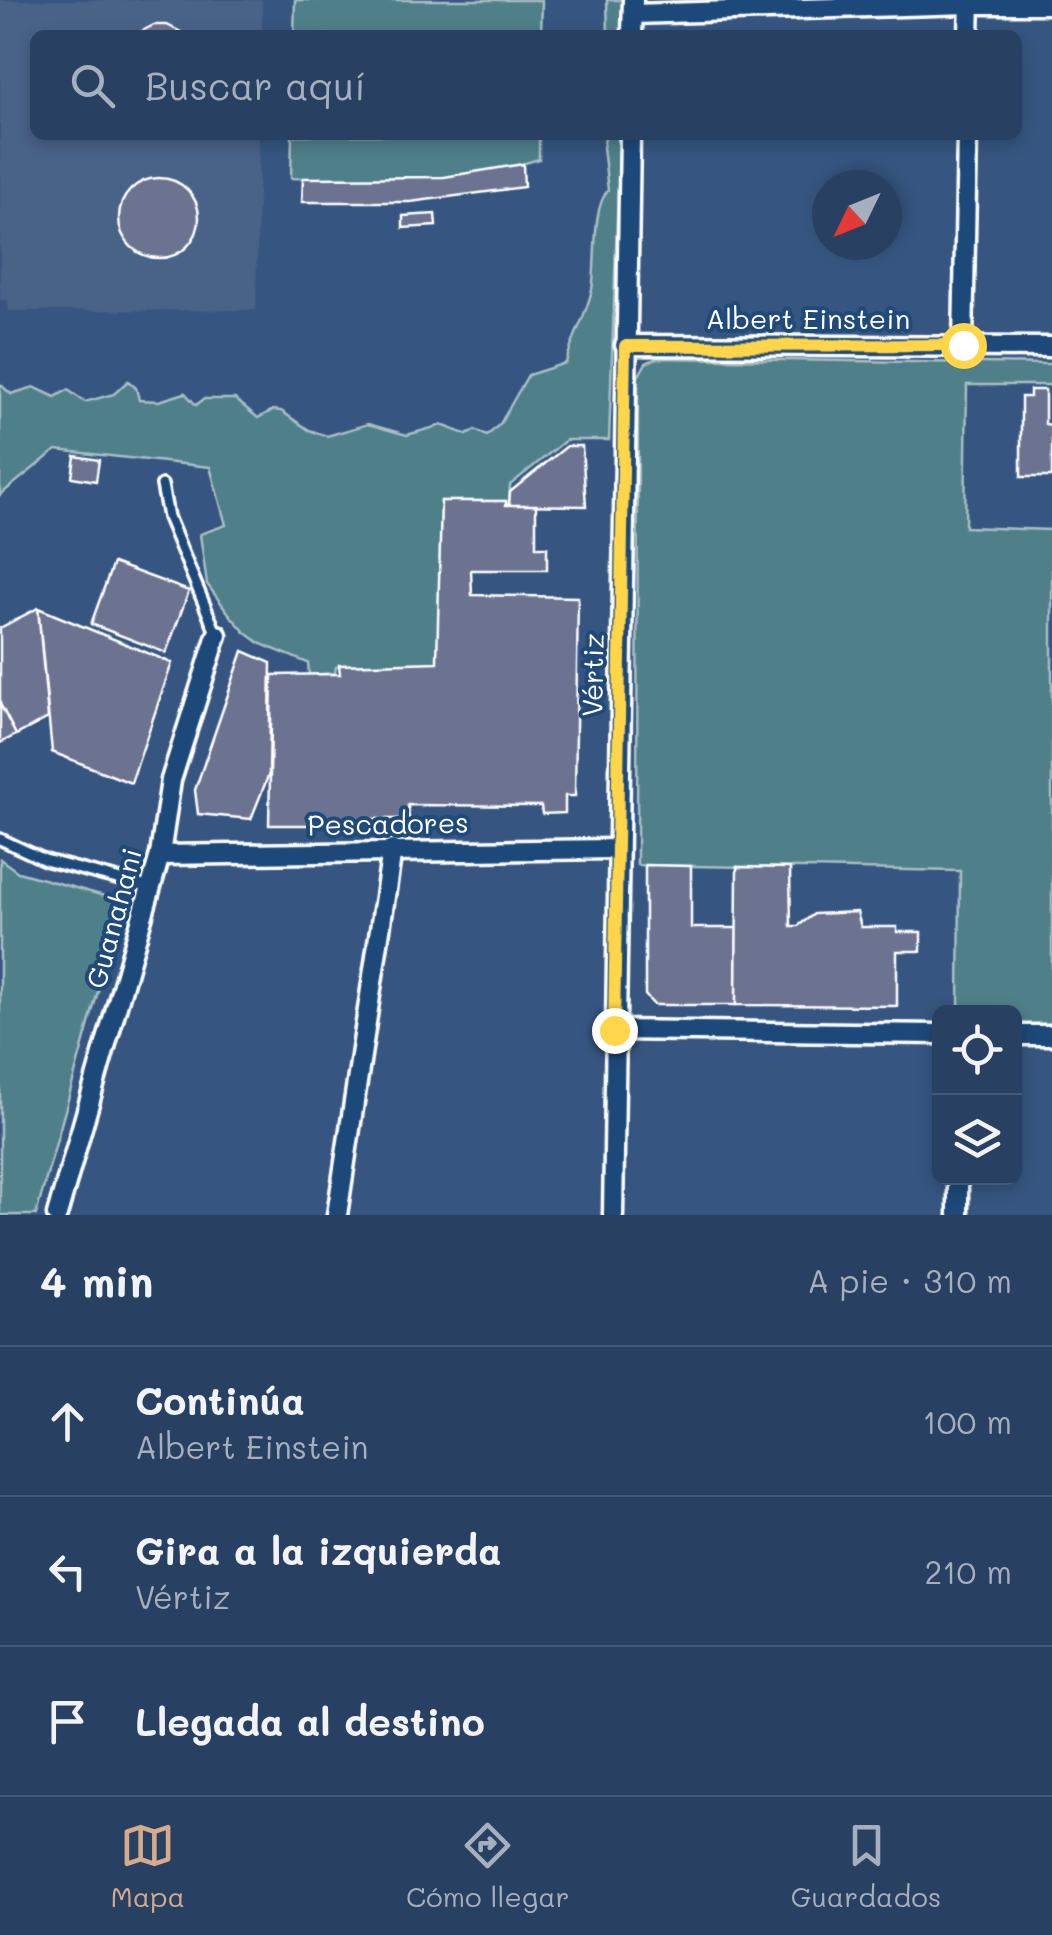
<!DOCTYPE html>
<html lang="es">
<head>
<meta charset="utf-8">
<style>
  body { margin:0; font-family:Mali,sans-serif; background:#304767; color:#f1f3f6 }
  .controls { position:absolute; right:30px; bottom:30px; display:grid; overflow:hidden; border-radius:15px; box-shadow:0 5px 15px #0003 }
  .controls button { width:90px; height:90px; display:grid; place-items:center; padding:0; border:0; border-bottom:2px solid #445976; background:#284061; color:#f1f3f6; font:50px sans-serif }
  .compass { position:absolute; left:812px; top:170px; width:90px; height:90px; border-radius:50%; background:#284061; box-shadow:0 5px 15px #0003; rotate:227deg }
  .stop { position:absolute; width:30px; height:30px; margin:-22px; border:8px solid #ffd54a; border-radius:50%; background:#fff }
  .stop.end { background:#ffd54a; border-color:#fff; box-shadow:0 2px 10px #0008 }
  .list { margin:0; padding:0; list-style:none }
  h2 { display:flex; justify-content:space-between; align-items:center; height:130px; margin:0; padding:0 40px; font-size:42px }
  h2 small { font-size:32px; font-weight:400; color:#a5afbd }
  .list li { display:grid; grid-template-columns:65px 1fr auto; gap:30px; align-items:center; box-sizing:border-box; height:150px; padding:0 40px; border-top:2px solid #445976 }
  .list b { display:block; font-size:38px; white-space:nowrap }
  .list p { margin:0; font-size:32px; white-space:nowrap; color:#a5afbd }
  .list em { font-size:32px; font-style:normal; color:#a5afbd }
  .icon { flex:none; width:55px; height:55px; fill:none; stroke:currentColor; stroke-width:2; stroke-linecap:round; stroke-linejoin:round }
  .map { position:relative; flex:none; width:1052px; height:1215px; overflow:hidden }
  .search { position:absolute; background:#284061; box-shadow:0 5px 15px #0003; left:30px; right:30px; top:30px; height:110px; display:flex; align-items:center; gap:25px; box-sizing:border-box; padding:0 35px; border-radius:15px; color:#a5afbd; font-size:38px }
  .sheet { height:580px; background:#284061 }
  nav { display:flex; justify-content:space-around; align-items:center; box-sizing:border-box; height:140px; border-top:2px solid #445976; background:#284061; font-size:28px; color:#a5afbd }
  nav a { display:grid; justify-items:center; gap:5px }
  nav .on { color:#d6ab8b }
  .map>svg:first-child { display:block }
</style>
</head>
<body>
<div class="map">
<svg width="1052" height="1215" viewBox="0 0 1052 1215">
  <rect width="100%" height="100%" fill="#365681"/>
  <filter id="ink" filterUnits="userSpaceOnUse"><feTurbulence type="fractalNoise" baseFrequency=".01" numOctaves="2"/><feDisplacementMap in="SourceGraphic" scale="20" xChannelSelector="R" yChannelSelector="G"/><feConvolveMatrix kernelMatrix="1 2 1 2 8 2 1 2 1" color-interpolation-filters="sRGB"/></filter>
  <g filter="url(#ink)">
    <path fill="#4a6288" d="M0,0H262V35H35V135H259L256,310L9,311L8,300H0Z"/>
    <g fill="#4f7f89" stroke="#a7bfc4" stroke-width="2.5">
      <path d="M295,0H542L541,35H294Z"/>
      <path d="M607,0H624L623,35H608Z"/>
      <path d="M292,135H539V159C459,185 374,180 291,178Z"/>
      <path d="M606,135H620L609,440H566L510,485L509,505L505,501H441L438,663L336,667L335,673L309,675L308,663L261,644L245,632L230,615L207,584L200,534L226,525L210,467L56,450L0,495V384L11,394L34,387L55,397L68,390L85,402L114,394L128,381L136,388L139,400L159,401L185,393L196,405L204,399H235L258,418L273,410L281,411L309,430L327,436L368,424L407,435L442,425L467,435L475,430L487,436L500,424L528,375L566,363C572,338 587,314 592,289C597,264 591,209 608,190L603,147Z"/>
      <path d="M657,358L1052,364V385H967L965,527L1052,530V1026L1015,1025L1014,1012H959L960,871L637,865L638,377L646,363Z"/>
      <path d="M0,859L18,872L123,901L36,1215H0Z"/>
    </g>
    <g fill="#6c7391" stroke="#fff" stroke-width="2.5">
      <path d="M154,25H167L187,35H134Z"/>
      <path d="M523,164L524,187L410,202H302L303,178L444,177Z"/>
      <circle cx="159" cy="218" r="40"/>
      <path d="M435,214L436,226L403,228V216Z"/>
      <path d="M1030,390H1045V424L1052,425V477H1021V397H1030Z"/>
      <path d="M567,446H582L586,506L509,505L510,492Z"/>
      <path d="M75,456L99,460L96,481L72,477Z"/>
      <path d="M441,501H506V505H536V547H547V570H471L472,595L578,597L575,796H565V813L542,814L541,806L408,805L409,819H339V825H269L272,675L340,674L339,665L437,662Z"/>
      <path d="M113,563L189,591L166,653L91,624Z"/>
      <path d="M38,608L172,663L131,783L52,752Z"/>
      <path d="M38,608L48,718L16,735L0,704V628Z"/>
      <path d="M243,651L271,663L269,774L251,819L198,814L195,790Z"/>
      <path d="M0,704L16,735L0,743Z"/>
      <path d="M645,865L691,866V928H737L736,1005H654L645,995Z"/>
      <path d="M737,867L790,868L791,926H798L814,914L857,912L861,927H897V932H921V951H897V1006L736,1005Z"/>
    </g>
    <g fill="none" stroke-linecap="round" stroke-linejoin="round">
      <defs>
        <g id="lane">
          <path d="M162,485L168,517L217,635"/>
          <path d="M0,839L45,860L151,888"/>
        </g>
        <g id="street">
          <path d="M633,14L970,4H1052"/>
          <path d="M632,35L633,0"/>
          <path d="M969,35L970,0"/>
          <path d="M625,345L1052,347"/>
          <path d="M963,345L967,135"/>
          <path d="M160,855L617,849"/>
          <path d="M614,1030L940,1034"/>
          <path d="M1014,1035H1052"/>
          <path d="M57,1215L160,855L171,780L217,635"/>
          <path d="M337,1215L392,850"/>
          <path d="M613,1215L630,135"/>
          <path d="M958,1215V1178"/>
        </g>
      </defs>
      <use href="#lane" stroke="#fff" stroke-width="16"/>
      <use href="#street" stroke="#fff" stroke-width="25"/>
      <use href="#lane" stroke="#1f4a7a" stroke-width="9"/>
      <use href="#street" stroke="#1f4a7a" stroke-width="18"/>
    </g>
  </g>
  <g fill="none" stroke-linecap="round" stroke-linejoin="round" filter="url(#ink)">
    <path stroke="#ffd54a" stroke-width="12" d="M614,1030L625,346L963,345"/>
  </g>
  <g text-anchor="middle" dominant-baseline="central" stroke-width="8" stroke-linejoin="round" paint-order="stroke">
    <g font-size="28" fill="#fff" stroke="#1f4a7a">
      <text x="808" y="318">Albert Einstein</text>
      <text transform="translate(592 675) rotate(-89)">Vértiz</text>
      <text transform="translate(388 823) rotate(-1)">Pescadores</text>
      <text transform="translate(113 918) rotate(-75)">Guanahani</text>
    </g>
  </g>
</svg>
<div class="controls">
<button><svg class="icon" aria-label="locate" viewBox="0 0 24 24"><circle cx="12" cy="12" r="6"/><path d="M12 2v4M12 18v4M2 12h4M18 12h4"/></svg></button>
<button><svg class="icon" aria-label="layers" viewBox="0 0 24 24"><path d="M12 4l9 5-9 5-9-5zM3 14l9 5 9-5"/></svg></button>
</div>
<svg class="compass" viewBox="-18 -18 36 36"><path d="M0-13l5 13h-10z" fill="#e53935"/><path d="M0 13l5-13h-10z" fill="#a5afbd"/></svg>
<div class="stop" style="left:963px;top:345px"></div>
<div class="stop end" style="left:614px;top:1030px"></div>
<div class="search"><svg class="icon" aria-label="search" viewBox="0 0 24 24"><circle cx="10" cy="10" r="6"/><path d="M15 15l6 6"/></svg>Buscar aquí</div>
</div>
<section class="sheet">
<h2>4 min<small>A pie · 310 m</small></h2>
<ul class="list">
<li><svg class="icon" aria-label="ahead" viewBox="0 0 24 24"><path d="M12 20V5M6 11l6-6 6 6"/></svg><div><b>Continúa</b><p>Albert Einstein</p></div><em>100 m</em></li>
<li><svg class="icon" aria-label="left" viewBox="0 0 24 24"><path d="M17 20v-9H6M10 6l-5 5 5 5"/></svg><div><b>Gira a la izquierda</b><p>Vértiz</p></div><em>210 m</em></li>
<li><svg class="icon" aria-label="arrive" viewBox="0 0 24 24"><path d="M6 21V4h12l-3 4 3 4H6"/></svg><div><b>Llegada al destino</b></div></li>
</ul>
</section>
<nav>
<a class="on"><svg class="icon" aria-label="map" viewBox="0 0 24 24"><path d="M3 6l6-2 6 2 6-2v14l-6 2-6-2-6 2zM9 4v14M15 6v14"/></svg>Mapa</a>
<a><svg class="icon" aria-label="directions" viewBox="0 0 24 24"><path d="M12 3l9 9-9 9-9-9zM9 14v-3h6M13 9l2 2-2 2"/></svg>Cómo llegar</a>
<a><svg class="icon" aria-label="saved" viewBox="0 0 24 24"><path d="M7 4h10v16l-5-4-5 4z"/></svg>Guardados</a>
</nav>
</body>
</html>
